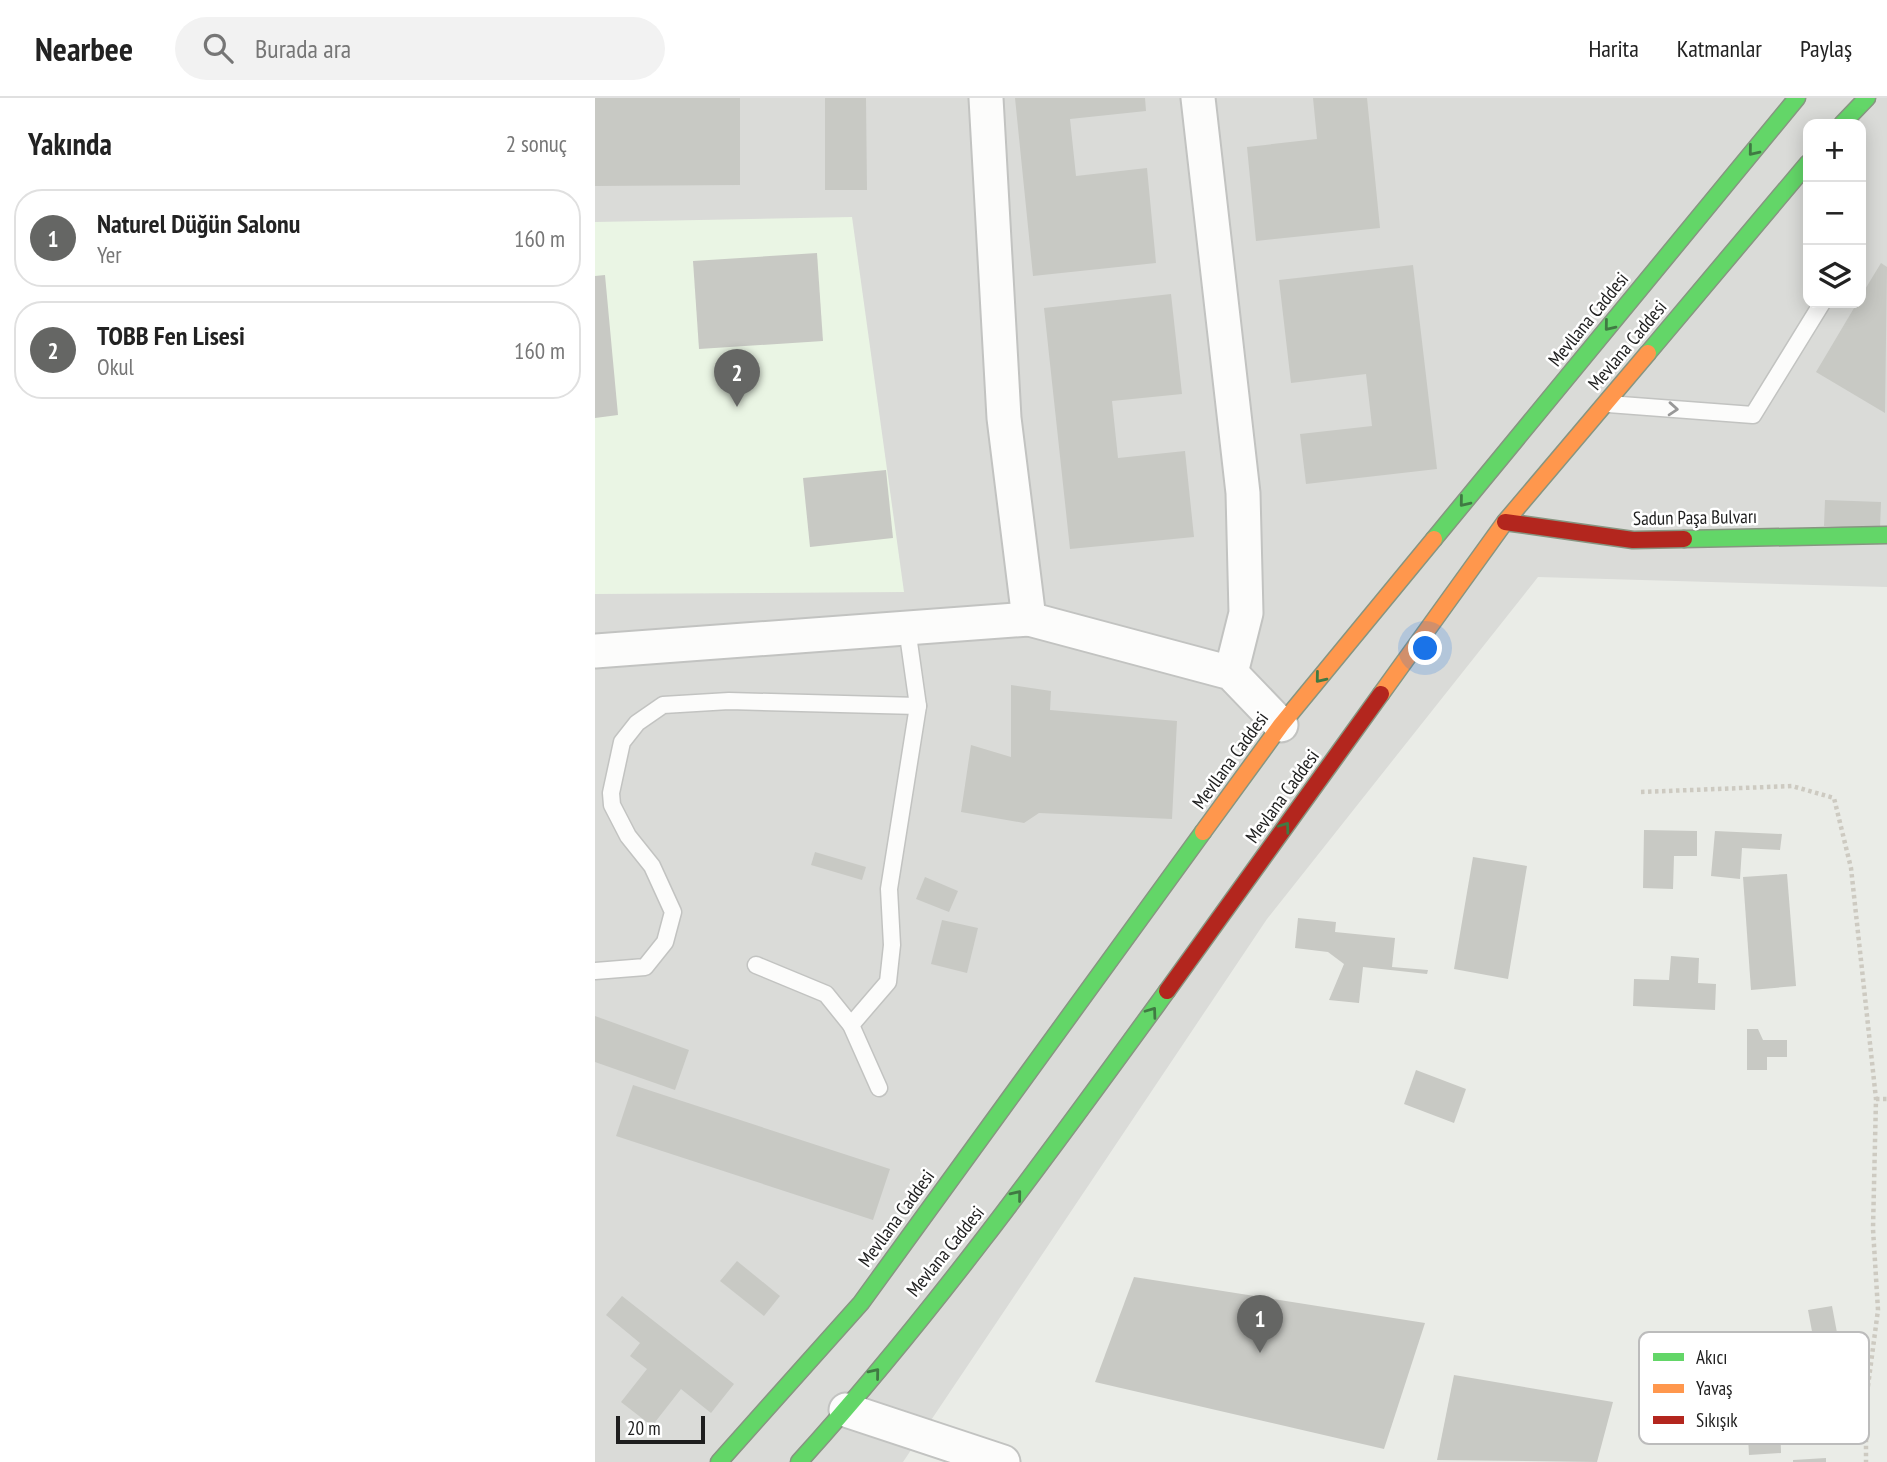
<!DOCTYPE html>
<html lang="tr">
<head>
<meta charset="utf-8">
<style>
  body { margin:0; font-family:"PT Sans Narrow",sans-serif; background:#f2f2f2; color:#222 }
  .controls { position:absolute; right:21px; top:21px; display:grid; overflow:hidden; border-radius:14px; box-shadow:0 4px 18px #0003 }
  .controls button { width:63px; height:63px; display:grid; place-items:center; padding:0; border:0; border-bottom:2px solid #e0e0e0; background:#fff; color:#222; font:35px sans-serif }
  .scale { position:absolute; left:21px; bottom:18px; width:89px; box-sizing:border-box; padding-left:7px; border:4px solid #1e1e1e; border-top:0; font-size:19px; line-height:24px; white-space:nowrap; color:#1e1e1e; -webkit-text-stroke:5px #fff; paint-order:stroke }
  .you { position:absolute; left:831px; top:551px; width:24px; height:24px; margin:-18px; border:5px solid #fff; border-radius:50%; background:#1a73e8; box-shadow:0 0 0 10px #1a73e833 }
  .badge { display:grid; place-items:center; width:46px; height:46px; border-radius:50%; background:#656664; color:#fff; font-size:23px; font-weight:700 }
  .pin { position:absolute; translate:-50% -58px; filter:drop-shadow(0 2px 4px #0008) }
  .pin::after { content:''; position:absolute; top:37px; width:24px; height:21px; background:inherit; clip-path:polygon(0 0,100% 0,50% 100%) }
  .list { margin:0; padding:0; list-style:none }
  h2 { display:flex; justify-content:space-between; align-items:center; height:91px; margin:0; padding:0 28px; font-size:30px }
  h2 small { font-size:23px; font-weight:400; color:#767676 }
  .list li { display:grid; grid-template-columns:46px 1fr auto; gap:21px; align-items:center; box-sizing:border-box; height:98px; margin:0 14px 14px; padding:0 14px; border:2px solid #e0e0e0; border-radius:28px }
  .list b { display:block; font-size:26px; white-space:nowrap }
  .list p { margin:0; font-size:23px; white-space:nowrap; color:#767676 }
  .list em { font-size:23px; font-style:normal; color:#767676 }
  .icon { flex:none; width:38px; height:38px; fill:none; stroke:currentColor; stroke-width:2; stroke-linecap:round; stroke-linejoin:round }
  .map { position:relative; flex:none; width:1292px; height:1364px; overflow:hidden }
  header { display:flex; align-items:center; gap:42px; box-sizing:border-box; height:98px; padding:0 35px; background:#fff; border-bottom:2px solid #e0e0e0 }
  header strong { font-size:33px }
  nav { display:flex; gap:38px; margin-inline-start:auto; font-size:24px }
  .search { width:490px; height:63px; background:#f2f2f2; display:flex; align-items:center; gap:18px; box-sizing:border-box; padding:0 24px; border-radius:38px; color:#767676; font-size:26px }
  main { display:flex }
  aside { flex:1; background:#fff }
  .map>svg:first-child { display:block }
</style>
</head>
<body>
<header>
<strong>Nearbee</strong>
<div class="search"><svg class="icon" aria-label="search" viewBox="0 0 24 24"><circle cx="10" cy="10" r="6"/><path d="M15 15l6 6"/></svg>Burada ara</div>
<nav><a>Harita</a><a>Katmanlar</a><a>Paylaş</a></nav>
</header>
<main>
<aside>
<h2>Yakında<small>2 sonuç</small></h2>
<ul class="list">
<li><span class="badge">1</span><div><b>Naturel Düğün Salonu</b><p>Yer</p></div><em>160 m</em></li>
<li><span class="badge">2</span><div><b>TOBB Fen Lisesi</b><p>Okul</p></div><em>160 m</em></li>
</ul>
</aside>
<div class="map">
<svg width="1292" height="1364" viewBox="0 0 1292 1364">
  <rect width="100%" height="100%" fill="#eaece7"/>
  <path fill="#dadbd8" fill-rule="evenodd" d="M0,0H1292V489L943,479L672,821L308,1364H0ZM1213,26H1266V205H1213Z"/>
  <path fill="#eaf5e4" d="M257,119L309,494L0,496V124Z"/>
  <g fill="#c8c9c4">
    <path d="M0,0H145V87L0,88Z"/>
    <path d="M230,0H271L272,92H230Z"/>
    <path d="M420,0H550L551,13L475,21L481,78L552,70L561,165L438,178Z"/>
    <path d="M718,0H772L785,130L661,143L652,49L722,41Z"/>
    <path d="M222,155L228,243L104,251L98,163Z"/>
    <path d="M1286,165L1292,169L1290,315L1221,274L1262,205H1266V198Z"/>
    <path d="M818,167L842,371L711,386L705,336L777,328L771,276L696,285L684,182Z"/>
    <path d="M10,177L23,317L0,320V178Z"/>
    <path d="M576,196L587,296L517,303L523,360L590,353L599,439L475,451L449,210Z"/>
    <path d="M291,372L298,440L215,449L208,380Z"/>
    <path d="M1230,402L1286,404L1285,431L1229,428Z"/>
    <path d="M416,587L456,593L455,612L582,623L577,721L444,715L429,725L366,714L376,647L416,659Z"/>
    <path d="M1049,732L1102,733V758H1079L1078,791L1048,790Z"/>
    <path d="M1120,733L1187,736L1185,752L1147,750L1145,781L1116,778Z"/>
    <path d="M220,754L271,769L267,782L216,767Z"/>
    <path d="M878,759L932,768L913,881L859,871Z"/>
    <path d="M1192,776L1201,888L1156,892L1148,779Z"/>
    <path d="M330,779L363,793L354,814L321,801Z"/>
    <path d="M703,820L741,824L740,834L800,840L797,869L833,872L832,876L768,869L764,905L734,902L749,866L733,854L700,850Z"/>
    <path d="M347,822L383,830L372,875L336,866Z"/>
    <path d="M1076,858L1104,860L1103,885L1121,886L1120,912L1038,908L1039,881L1074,882Z"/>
    <path d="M0,918L94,952L80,992L0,964Z"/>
    <path d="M1152,931H1163L1168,942H1192V959H1172V972H1152Z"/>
    <path d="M821,972L871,991L859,1025L809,1006Z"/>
    <path d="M38,987L295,1071L278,1122L21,1038Z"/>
    <path d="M142,1163L185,1198L169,1218L125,1183Z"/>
    <path d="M539,1179L830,1225L789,1351L500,1284Z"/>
    <path d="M27,1198L139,1286L116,1315L86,1291L57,1328L26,1304L52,1271L35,1258L45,1245L11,1217Z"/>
    <path d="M1237,1208L1243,1240L1219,1244L1213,1212Z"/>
    <path d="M859,1277L1018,1304L1002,1364L842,1362Z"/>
    <path d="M1185,1320L1186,1355L1154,1357L1152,1321Z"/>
    <path d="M1231,1360V1364H1198V1362Z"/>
  </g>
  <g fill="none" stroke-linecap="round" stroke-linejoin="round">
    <defs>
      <g id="lane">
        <path d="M1013,306L1158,317L1227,205"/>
        <path d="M161,867L231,896L256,927L284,990"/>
        <path d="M0,873L50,869L70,844L78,814L57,768L33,738L17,707L16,695L27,644L42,625L68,607L134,603L323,608"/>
        <path d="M256,927L293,884L297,847L294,791L323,608L312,530"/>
      </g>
      <g id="street">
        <path d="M391,0L409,320L434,521L636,575L686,627"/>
        <path d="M603,0L648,395L651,515L636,575"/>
        <path d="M0,553L434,521"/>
        <path d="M251,1312L408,1364"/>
      </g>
      <g id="fast">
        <path d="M1247,26L1272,0"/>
        <path d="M1053,255L1213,65"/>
        <path d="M839,441L1202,0"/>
        <path d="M1089,441L1292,437"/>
        <path d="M124,1364L266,1205L608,734"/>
        <path d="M204,1364C338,1216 455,1054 572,893"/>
      </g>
      <g id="slow">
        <path d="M786,596L910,424L1053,255"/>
        <path d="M608,734L686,627L839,441"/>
      </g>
      <g id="jam">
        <path d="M910,424L1038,442L1089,441"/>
        <path d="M572,893L786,596"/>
      </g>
    </defs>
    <use href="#lane" stroke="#c2c3c1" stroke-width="19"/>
    <use href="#street" stroke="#c2c3c1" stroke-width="37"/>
    <use href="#fast" stroke="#879581" stroke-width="19"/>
    <use href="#slow" stroke="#879581" stroke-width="19"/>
    <use href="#jam" stroke="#879581" stroke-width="19"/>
    <g stroke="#cdcac1" stroke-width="4.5" stroke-dasharray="3.5 3.5" stroke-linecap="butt">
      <path d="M1046,694L1197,688L1239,700L1256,770L1281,1001L1278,1131L1283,1212L1271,1303V1364"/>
      <path d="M1281,1001H1292"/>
    </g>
    <use href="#lane" stroke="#fcfcfb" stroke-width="16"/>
    <use href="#street" stroke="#fcfcfb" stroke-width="33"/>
    <use href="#fast" stroke="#63d668" stroke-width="16"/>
    <use href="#slow" stroke="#ff974d" stroke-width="16"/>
    <use href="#jam" stroke="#b3261e" stroke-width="16"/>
  </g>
  <defs><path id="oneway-chevron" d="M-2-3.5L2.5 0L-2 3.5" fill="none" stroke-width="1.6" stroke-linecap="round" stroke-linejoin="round" transform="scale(1.75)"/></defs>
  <g stroke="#407a43">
    <use href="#oneway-chevron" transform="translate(1158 53) rotate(129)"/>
    <use href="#oneway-chevron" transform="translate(1014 228) rotate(129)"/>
    <use href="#oneway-chevron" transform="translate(869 404) rotate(129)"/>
    <use href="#oneway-chevron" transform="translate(725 580) rotate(129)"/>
    <use href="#oneway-chevron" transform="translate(690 729) rotate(-54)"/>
    <use href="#oneway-chevron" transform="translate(557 914) rotate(-54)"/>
    <use href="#oneway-chevron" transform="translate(422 1097) rotate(-51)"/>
    <use href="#oneway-chevron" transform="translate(280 1275) rotate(-51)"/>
  </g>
  <use stroke="#989898" href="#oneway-chevron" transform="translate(1078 311) rotate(4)"/>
  <g text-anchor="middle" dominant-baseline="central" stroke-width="5" stroke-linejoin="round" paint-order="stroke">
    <g font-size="19" fill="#1e1e1e" stroke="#fff">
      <text transform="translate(993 221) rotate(-51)">Mevllana Caddesi</text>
      <text transform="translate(1032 247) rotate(-50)">Mevlana Caddesi</text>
      <text transform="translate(1100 419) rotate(-1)">Sadun Paşa Bulvarı</text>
      <text transform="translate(635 662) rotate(-54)">Mevllana Caddesi</text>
      <text transform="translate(687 698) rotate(-54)">Mevlana Caddesi</text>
      <text transform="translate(301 1120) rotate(-54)">Mevllana Caddesi</text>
      <text transform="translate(350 1153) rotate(-51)">Mevlana Caddesi</text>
    </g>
  </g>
  <rect x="1044" y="1234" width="230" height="112" rx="10" fill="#fff" stroke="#bcbcbc" stroke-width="2"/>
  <rect x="1058" y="1255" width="31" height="8" fill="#63d668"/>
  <rect x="1058" y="1286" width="31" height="9" fill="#ff974d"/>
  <rect x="1058" y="1318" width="31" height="8" fill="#b3261e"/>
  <g font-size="19" fill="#1e1e1e">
    <text x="1101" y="1266">Akıcı</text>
    <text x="1101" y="1297">Yavaş</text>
    <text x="1101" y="1329">Sıkışık</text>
  </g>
</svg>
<div class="controls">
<button>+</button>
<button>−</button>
<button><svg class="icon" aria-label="layers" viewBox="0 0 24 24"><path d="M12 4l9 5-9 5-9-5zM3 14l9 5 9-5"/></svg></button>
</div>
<div class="scale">20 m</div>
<div class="you"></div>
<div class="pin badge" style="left:665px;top:1255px">1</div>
<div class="pin badge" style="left:142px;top:309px">2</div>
</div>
</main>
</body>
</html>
